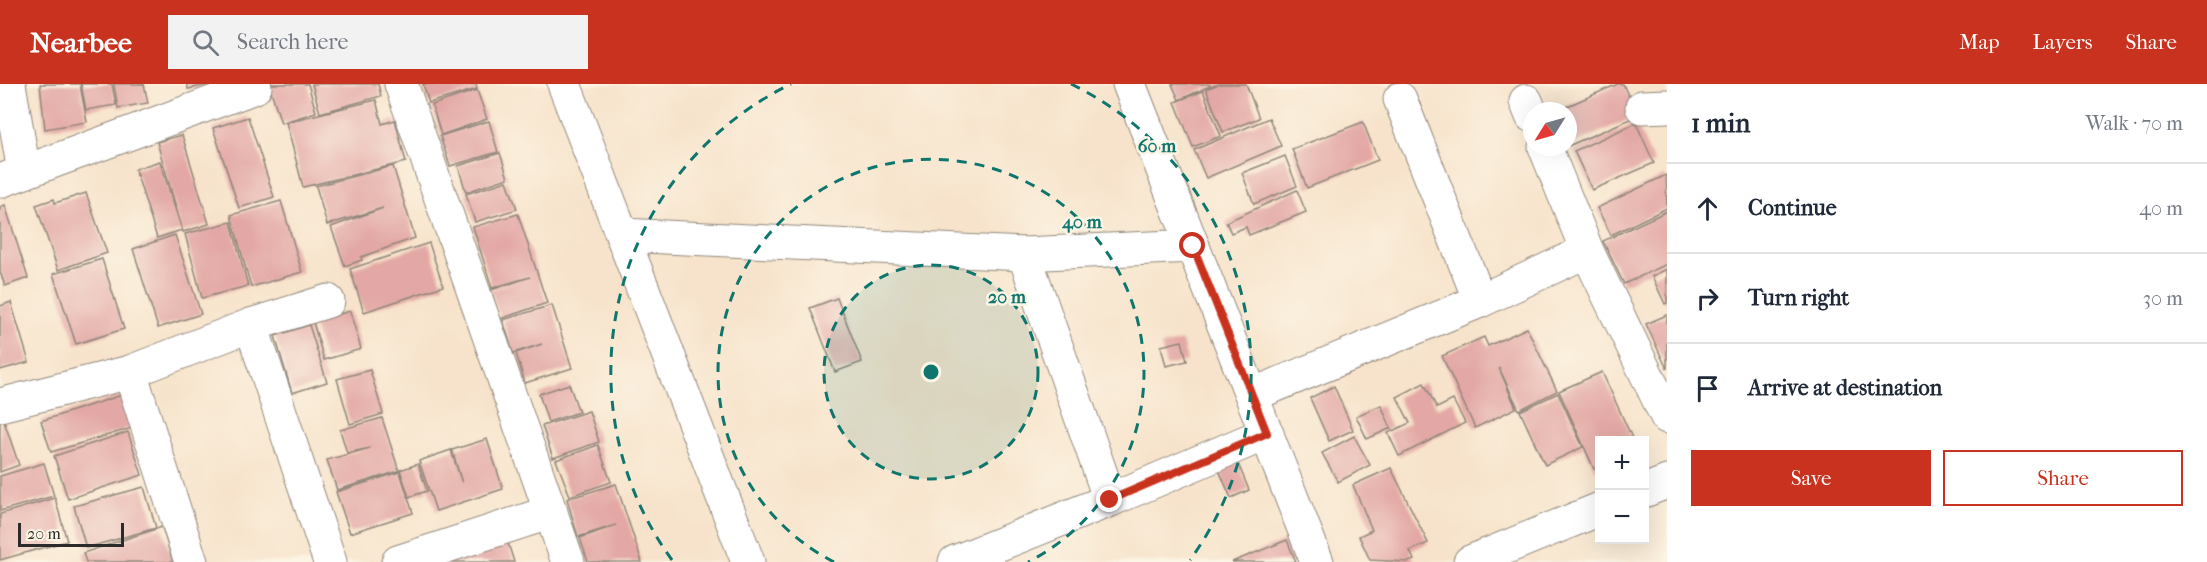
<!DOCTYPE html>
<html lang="en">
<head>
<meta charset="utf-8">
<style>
  body { margin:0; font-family:"IM FELL French Canon",serif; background:#f2f2f3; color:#1f2937 }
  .controls { position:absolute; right:18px; bottom:18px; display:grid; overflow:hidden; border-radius:0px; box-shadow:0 6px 24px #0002 }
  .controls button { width:54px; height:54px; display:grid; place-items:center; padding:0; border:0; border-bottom:2px solid #e0e1e3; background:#fff; color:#1f2937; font:30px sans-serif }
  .compass { position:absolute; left:1523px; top:18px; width:54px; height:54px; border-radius:50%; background:#fff; box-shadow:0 6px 24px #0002; rotate:233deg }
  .scale { position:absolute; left:18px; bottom:15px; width:106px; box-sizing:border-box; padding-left:6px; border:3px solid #2b2b2b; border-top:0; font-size:16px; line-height:21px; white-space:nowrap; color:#2b2b2b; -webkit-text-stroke:4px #fcf5e5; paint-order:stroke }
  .stop { position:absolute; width:18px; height:18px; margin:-14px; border:4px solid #c8321e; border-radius:50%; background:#fff }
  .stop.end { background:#c8321e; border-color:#fff; box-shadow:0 2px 6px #0008 }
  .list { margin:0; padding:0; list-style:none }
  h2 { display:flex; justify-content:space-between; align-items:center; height:78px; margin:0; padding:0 24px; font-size:26px }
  h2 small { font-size:20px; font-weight:400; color:#747a83 }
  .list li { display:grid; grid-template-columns:39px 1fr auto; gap:18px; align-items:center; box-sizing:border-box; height:90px; padding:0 24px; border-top:2px solid #e0e1e3 }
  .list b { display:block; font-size:22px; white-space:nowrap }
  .list em { font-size:20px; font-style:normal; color:#747a83 }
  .actions { display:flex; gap:12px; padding:18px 24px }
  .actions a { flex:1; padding:14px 0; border:2px solid #c8321e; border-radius:0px; text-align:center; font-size:21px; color:#c8321e }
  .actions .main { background:#c8321e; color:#fff }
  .icon { flex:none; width:33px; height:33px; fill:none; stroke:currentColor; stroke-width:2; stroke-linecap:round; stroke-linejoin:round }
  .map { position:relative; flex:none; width:1667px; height:478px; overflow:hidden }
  header { display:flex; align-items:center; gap:36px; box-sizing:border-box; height:84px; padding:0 30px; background:#c8321e; color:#fff }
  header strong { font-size:28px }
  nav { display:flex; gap:33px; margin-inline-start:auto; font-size:21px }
  .search { width:420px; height:54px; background:#f2f2f3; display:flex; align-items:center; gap:15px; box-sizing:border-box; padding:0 21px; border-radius:0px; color:#747a83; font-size:22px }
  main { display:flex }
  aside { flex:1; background:#fff }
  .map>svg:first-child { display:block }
</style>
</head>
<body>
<header>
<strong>Nearbee</strong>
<div class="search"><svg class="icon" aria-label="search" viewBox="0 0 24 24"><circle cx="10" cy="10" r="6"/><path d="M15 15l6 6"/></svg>Search here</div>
<nav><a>Map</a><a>Layers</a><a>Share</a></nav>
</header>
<main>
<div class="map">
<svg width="1667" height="478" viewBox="0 0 1667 478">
  <rect width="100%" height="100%" fill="#fcf5e5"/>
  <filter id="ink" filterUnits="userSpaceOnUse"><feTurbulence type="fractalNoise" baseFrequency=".0167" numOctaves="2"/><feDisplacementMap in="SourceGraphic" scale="12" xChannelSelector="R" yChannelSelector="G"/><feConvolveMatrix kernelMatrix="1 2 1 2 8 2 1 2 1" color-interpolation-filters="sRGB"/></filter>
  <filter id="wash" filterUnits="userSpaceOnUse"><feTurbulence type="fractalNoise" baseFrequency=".008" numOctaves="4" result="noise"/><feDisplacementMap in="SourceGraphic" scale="24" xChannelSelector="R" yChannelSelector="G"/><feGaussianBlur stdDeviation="1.35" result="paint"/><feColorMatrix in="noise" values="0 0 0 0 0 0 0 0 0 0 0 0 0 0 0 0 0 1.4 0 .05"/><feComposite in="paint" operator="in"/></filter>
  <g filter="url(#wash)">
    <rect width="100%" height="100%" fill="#f7e3cb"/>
    <g id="blocks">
      <g fill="#e3a8a5">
        <path d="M40,0H80L87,38L45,45Z"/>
        <path d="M81,0H112L116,21L86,26Z"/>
        <path d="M114,0H144L148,19L118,24Z"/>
        <path d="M187,0H206L207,1L188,5Z"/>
        <path d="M269,0H308L316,28L281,39Z"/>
        <path d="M312,0H378L381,12L320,29Z"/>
        <path d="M423,0H476L477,5L429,19Z"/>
        <path d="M1172,0H1209L1210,2L1179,16Z"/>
        <path d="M1219,0H1246L1259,34L1223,48L1206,5Z"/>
        <path d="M1618,0H1623L1637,32L1568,62V27H1556Z"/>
        <path d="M477,6L487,35L441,51L432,21Z"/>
        <path d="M1203,7L1221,52L1193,63L1175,18Z"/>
        <path d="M376,16L382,40L395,36L406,78L303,103L286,38Z"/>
        <path d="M248,33L274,113L239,124L213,44Z"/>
        <path d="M1269,34L1281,62L1206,94L1194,66Z"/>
        <path d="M489,37L498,68L450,82L440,52Z"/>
        <path d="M1363,38L1378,76L1307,104L1292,65Z"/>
        <path d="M1636,39L1654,79L1592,106L1574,67Z"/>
        <path d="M182,51L209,140L183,148L157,58Z"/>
        <path d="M500,69L508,94L466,108L458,82Z"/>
        <path d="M1285,72L1297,102L1254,120L1242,89Z"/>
        <path d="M160,77L182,146L157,154L135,85Z"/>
        <path d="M393,82L415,154L361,173L362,176L345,182L331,143L383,124L327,141L316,102Z"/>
        <path d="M1666,91L1667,124L1611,151L1597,124Z"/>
        <path d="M507,97L517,125L475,138L466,110Z"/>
        <path d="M1297,106L1306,128L1249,151L1246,143L1231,149L1226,138Z"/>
        <path d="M86,109L107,169L58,186L36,121L54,115L55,119Z"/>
        <path d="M281,117L302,188L251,203L231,131Z"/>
        <path d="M5,121L28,194L5,202L0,188V123Z"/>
        <path d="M1667,127V180L1624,200L1603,157Z"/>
        <path d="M518,130L547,219L500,235L491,206L530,193L492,204L473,143Z"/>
        <path d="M231,138L248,202L202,214L185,150Z"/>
        <path d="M175,151L201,230L158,244L133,165Z"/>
        <path d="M429,159L443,202L364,228L350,185Z"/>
        <path d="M102,175L124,245L76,260L53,190Z"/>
        <path d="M1667,185V219L1665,220L1652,192Z"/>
        <path d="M837,214L862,278L835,288L810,224Z"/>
        <path d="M11,218L29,278L0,286V222Z"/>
        <path d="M552,221L572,284L525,299L516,269L542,260L513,269L503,236Z"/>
        <path d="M350,227L361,265L324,276L313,238Z"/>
        <path d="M1667,231V285L1646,240Z"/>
        <path d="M309,241L327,298L292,309L275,252Z"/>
        <path d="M1527,244L1557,307L1519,326L1499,284L1516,324L1475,344L1442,272L1484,253L1488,262Z"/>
        <path d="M1182,257L1187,277L1166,282L1161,262Z"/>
        <path d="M370,286L383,330L350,340L337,295Z"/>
        <path d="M1602,288L1633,356H1600V383L1594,385L1559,307Z"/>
        <path d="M1424,299L1437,324L1453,316L1465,339L1399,372L1388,349L1410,339L1397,313Z"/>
        <path d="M569,300L579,328L548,338L539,310Z"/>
        <path d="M1334,302L1353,346L1329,357L1310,314Z"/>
        <path d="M1558,309L1583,363L1545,381L1520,327Z"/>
        <path d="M122,311L132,344L51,368L41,337Z"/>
        <path d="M1381,321L1391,344L1367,355L1356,332Z"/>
        <path d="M589,327L599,358L553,374L542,342Z"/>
        <path d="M382,334L399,387L337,406L327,376L370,364L347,369L340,346Z"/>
        <path d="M4,337L19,381L0,388V338Z"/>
        <path d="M128,348L142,391L68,415L54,372Z"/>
        <path d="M1354,352L1370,381L1338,398L1322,369Z"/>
        <path d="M487,355L503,405L436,427L419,377L451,366L462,399L452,366Z"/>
        <path d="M598,361L611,398L570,412L556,376Z"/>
        <path d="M1237,377L1249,406L1231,414L1219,386Z"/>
        <path d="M44,379L54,412L0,427V392Z"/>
        <path d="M418,380L427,407L409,413L400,386Z"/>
        <path d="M1391,384L1428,459L1410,467L1414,476L1408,478L1370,476L1359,452L1372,446L1353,401Z"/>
        <path d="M400,388L413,429L350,449L336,408Z"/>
        <path d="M616,400L642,478H588L580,454L616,441L578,453L567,415Z"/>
        <path d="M144,403L156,444L86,464L74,422Z"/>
        <path d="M55,414L67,457L0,476V430Z"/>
        <path d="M162,443L173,478H86L83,469Z"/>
        <path d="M1287,456L1296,478H1232Z"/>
        <path d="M508,459L514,478H450Z"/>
      </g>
    </g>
  </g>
  <g filter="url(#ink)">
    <use href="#blocks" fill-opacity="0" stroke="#91877b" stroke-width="1.5"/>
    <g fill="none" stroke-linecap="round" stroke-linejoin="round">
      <defs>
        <g id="minor">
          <path d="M9,0L24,88"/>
          <path d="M401,0L568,478"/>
          <path d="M564,0L748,478"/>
          <path d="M1129,0L1317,478"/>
          <path d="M1400,15L1480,217"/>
          <path d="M1526,17L1532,32"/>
          <path d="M1642,23L1667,22"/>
          <path d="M1545,63L1587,167L1667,333"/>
          <path d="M0,97L255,3L254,0"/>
          <path d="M622,151L1024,170L1193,162"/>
          <path d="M1024,170L1110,416"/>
          <path d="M251,241L328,217"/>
          <path d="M130,288L191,478"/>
          <path d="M1252,311L1480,217L1587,167"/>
          <path d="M0,321L130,288L251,241L330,478"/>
          <path d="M1644,407L1667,398"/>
          <path d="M398,478L551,428"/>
          <path d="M955,478L1110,416L1267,349"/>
          <path d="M1470,478L1600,425"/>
        </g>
      </defs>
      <use href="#minor" stroke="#91877b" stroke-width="35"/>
      <use href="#minor" stroke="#fff" stroke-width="33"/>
    </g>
  </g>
  <g fill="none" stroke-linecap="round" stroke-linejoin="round" filter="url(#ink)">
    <path stroke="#c8321e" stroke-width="8" d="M1110,416L1267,349L1193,162"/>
  </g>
  <circle cx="931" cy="288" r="107" fill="#0f766e" fill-opacity=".12"/>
  <g fill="none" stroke="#0f766e" stroke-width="3" stroke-dasharray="10 8">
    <circle cx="931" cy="288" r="107"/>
    <path d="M834 478A213 213 0 1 1 1028 478"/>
    <path d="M672 476A320 320 0 0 1 791 0M1071 0A320 320 0 0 1 1190 476"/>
  </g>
  <circle cx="931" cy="288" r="9" fill="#0f766e" stroke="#fcf5e5" stroke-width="3"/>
  <g font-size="18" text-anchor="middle" font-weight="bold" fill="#0f766e" stroke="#fcf5e5" stroke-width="5" stroke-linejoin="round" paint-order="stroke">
    <text x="1157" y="68">60 m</text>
    <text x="1082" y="144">40 m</text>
    <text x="1007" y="219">20 m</text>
  </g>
</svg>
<div class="controls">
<button>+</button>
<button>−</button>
</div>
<svg class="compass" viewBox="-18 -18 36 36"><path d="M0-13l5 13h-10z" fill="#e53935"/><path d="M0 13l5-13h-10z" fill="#747a83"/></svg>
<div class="scale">20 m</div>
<div class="stop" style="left:1193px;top:162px"></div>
<div class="stop end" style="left:1110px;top:416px"></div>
</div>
<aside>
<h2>1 min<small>Walk · 70 m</small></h2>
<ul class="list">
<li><svg class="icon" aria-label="ahead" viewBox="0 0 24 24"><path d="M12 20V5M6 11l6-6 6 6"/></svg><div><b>Continue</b></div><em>40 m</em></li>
<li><svg class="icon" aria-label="right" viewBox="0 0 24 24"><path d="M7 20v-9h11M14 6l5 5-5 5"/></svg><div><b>Turn right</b></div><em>30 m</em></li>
<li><svg class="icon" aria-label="arrive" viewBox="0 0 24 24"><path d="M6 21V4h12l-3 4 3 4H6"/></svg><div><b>Arrive at destination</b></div></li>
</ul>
<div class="actions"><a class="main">Save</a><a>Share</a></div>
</aside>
</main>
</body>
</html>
